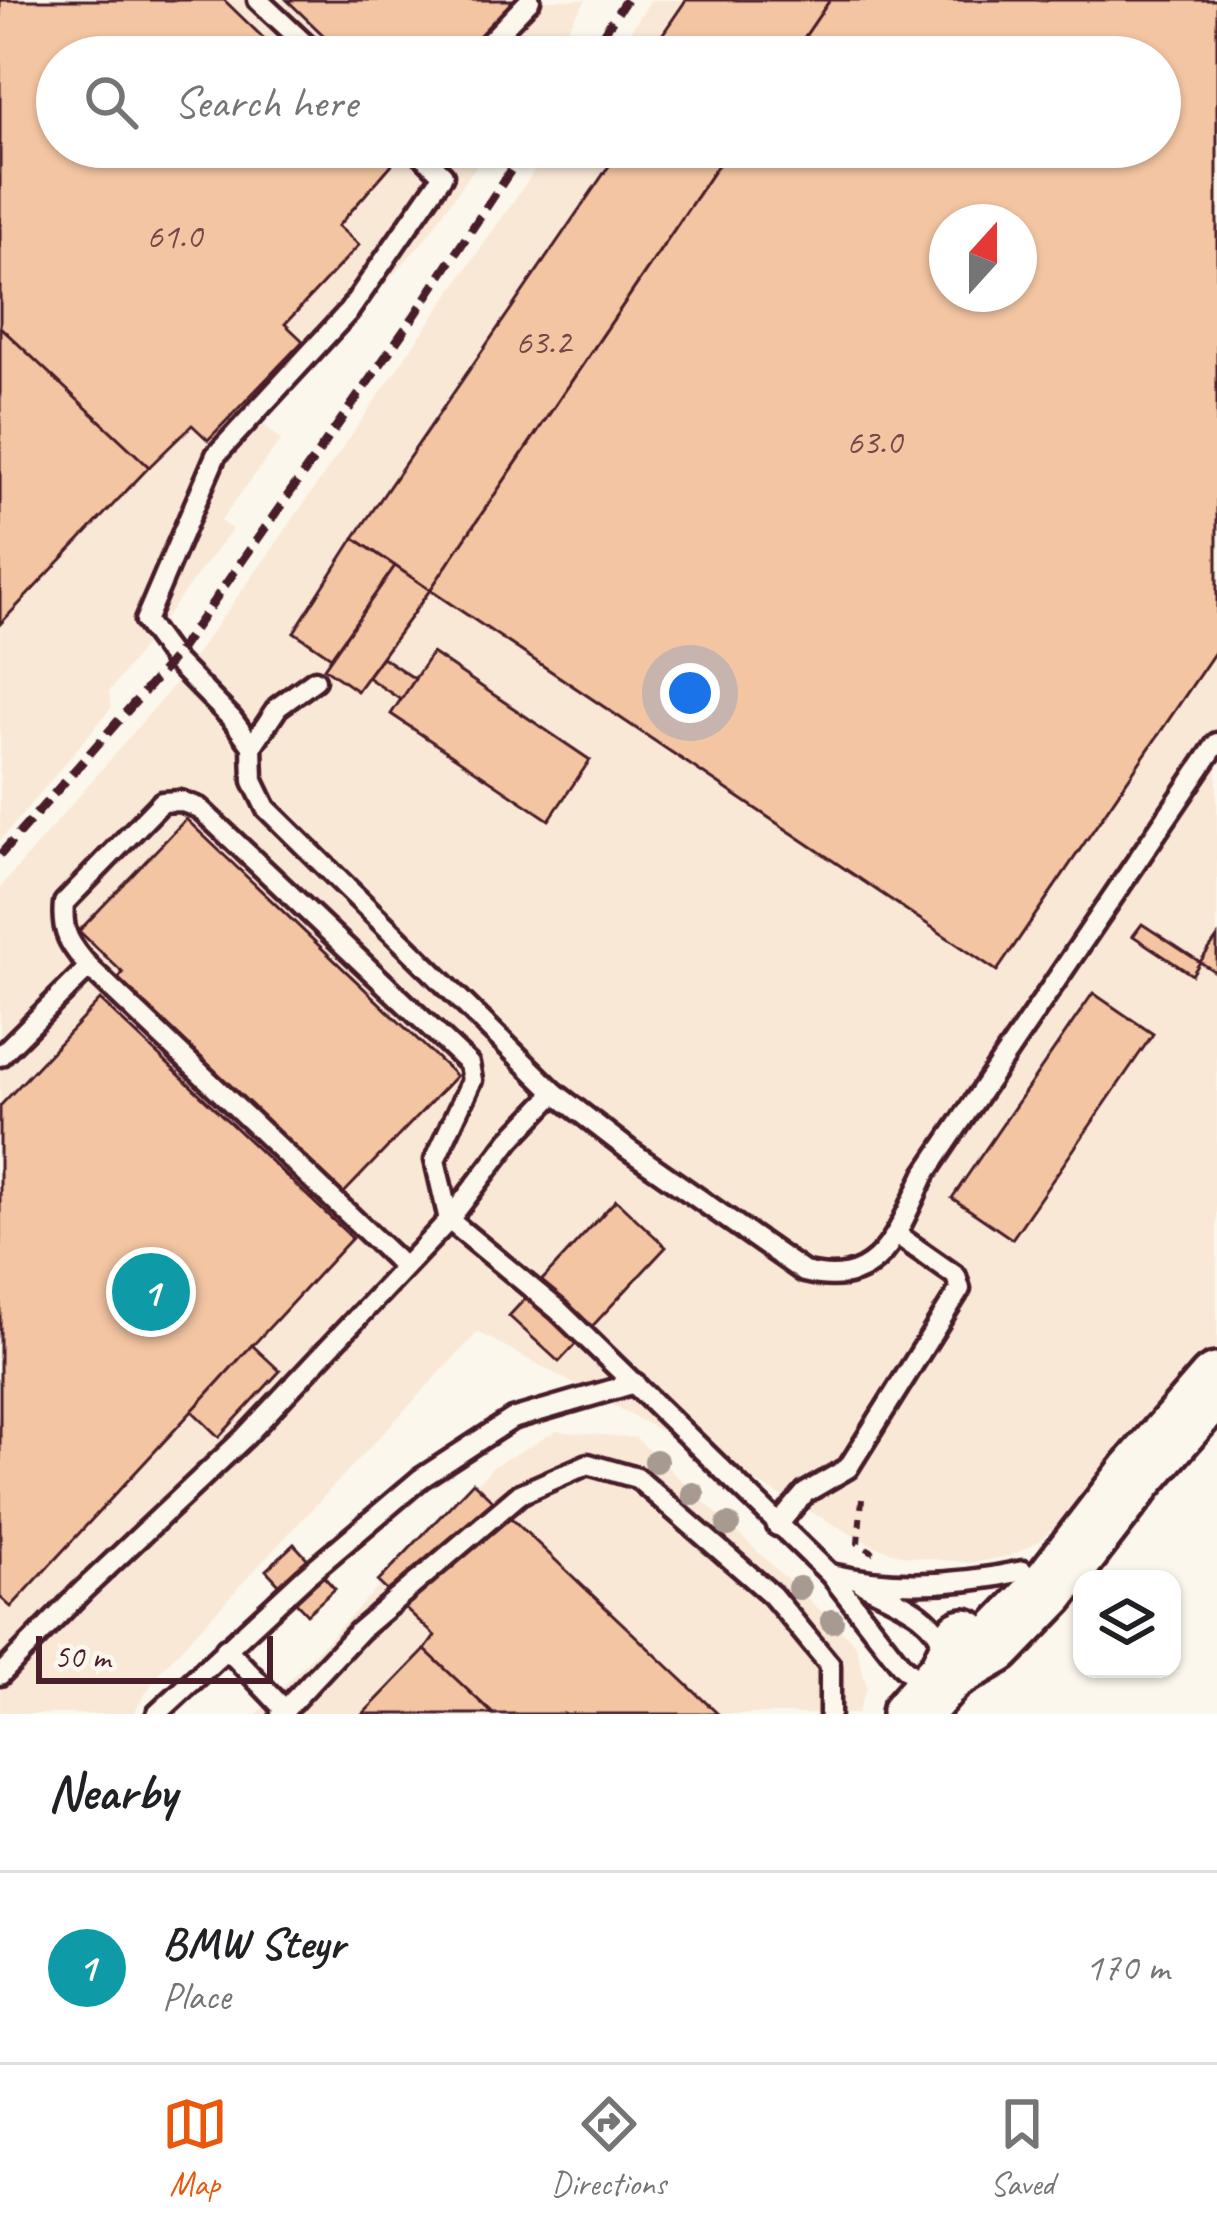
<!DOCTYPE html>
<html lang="en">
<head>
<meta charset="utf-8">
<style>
  body { margin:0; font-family:Caveat,sans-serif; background:#f2f2f2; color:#202124 }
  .controls { position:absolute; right:36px; bottom:36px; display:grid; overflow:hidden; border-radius:24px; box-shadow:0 3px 9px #0004 }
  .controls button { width:108px; height:108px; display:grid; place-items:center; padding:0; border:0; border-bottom:3px solid #e0e0e0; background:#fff; color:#202124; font:60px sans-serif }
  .compass { position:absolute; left:929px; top:204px; width:108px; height:108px; border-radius:50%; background:#fff; box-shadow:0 3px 9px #0004; rotate:21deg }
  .scale { position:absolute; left:36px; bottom:30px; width:237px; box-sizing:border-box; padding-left:12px; border:6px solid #4a1f2b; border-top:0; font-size:33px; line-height:42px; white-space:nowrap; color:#4a1f2b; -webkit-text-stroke:9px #fbf7ec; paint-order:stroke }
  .you { position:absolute; left:690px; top:693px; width:42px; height:42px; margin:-30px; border:9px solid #fff; border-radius:50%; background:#1a73e8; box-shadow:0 0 0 18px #1a73e833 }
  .badge { display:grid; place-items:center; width:78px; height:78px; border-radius:50%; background:#ea580c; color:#fff; font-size:39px; font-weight:700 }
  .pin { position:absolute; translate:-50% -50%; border:6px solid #fff; box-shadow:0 3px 12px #0006 }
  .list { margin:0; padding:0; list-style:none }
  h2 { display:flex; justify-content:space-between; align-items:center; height:156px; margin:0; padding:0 48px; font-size:51px }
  h2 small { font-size:39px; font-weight:400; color:#757577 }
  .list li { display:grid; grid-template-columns:78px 1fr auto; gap:36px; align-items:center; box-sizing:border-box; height:192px; padding:0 48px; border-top:3px solid #e0e0e0 }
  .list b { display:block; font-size:45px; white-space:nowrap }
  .list p { margin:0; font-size:39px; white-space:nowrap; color:#757577 }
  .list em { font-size:39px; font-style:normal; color:#757577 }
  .icon { flex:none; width:66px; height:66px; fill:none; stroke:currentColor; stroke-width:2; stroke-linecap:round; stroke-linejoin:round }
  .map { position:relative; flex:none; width:1217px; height:1714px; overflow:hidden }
  .search { position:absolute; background:#fff; box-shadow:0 3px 9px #0004; left:36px; right:36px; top:36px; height:132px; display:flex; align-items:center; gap:30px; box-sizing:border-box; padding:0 42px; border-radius:66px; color:#757577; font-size:45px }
  .sheet { height:348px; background:#fff }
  nav { display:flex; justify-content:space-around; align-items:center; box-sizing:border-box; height:168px; border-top:3px solid #e0e0e0; background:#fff; font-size:33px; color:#757577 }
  nav a { display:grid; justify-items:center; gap:6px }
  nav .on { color:#ea580c }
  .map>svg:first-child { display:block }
</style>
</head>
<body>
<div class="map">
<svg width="1217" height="1714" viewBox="0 0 1217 1714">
  <rect width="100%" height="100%" fill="#fbf7ec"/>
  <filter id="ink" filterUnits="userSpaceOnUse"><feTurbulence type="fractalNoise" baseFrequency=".00833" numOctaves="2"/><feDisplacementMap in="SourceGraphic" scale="24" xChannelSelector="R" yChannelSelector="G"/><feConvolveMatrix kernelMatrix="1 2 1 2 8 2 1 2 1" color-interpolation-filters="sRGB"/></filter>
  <g filter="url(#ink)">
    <g fill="#f9e8d6" fill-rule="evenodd">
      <path d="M0,0H586L549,57H57V147H489L425,239L262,423L281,440L220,521L232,529L109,692L112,707L0,841Z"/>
      <path d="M651,0H1217V1352L1131,1452L1041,1540L1011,1556L971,1563L904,1556L870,1544L478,1332L159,1672L133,1714H0V888L168,692L273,548L551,147H1160V57H613ZM947,222H1019V294H947Z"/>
      <path d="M557,1431L636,1438L855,1643L867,1687L857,1714H257L494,1466Z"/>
    </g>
    <g fill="#f3c5a2" stroke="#4a1f2b" stroke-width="3" fill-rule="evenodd">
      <path d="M0,0H224L283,57H57V147H377L393,163L338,226L359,245L285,324L303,341L208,440L192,425L149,467L0,327Z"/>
      <path d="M287,0H541L499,44L485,32L461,57H346Z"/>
      <path d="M686,0H830L791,57H647Z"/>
      <path d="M830,0H1217V649L997,971L430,590L730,147H1160V57H791ZM947,222H1019V294H947Z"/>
      <path d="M622,147H730L430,590L354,538Z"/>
      <path d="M0,327L149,467L0,624Z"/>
      <path d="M354,538L395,566L331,657L294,632Z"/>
      <path d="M395,566L430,590L357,691L324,668Z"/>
      <path d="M432,653L590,760L549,820L391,714Z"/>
      <path d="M382,657L415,679L401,700L367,677Z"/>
      <path d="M186,819L456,1076L341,1196L116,981L123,973L79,931Z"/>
      <path d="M1142,924L1200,962L1192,975L1133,936Z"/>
      <path d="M1217,938V973L1200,962Z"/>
      <path d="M1093,993L1153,1034L1012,1239L952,1198Z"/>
      <path d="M100,1000L352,1238L11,1607L0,1597V1106Z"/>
      <path d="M616,1200L666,1247L559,1362L509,1316Z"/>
      <path d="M252,1345L280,1371L219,1437L192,1411Z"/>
      <path d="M473,1482L718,1714H493L425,1650L435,1636L378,1582Z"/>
      <path d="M294,1544L335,1589L307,1614L266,1570Z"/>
      <path d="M425,1650L493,1714H363Z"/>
    </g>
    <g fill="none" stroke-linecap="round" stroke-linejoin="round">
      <defs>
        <g id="lane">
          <path d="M258,0L319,57"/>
          <path d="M475,57L530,0"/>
          <path d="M414,147L443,175L349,311L216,455L145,621L173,659L232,719L252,746L253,781L266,808L555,1093L629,1150L804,1272C881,1292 897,1232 925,1174L1217,743"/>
          <path d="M252,746L278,707L315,680"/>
          <path d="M89,967C70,945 61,933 64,903L162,802L180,801L199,808L469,1064L472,1080L435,1160L449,1220"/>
          <path d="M0,1056L89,967L404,1267"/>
          <path d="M449,1220L510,1140L555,1093"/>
          <path d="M777,1526L805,1493L848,1468L960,1289L956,1276L896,1234"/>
          <path d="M830,1574C894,1589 959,1585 1023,1571"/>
          <path d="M862,1583C892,1599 936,1613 945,1650"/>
          <path d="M226,1648L285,1710"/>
          <path d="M0,1675L82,1591L245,1437L449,1220L558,1310L830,1574L902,1666L926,1687"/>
          <path d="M157,1714L306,1576L420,1479L512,1419L635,1383"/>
          <path d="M281,1714L359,1631L520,1494L588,1464L637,1478L772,1595L830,1665V1714"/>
        </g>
        <g id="primary">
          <path d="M948,1672L995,1645L1048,1590L1137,1475L1217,1383"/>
          <path d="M911,1714L948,1672L964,1638"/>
        </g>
      </defs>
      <use href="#lane" stroke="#4a1f2b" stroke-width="27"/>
      <use href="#primary" stroke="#4a1f2b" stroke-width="66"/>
      <path stroke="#4a1f2b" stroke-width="6" stroke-dasharray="9 9" stroke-linecap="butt" d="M862,1499L858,1543L878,1555"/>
      <use href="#lane" stroke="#fbf7ec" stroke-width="18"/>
      <use href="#primary" stroke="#fbf7ec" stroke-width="57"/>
      <g stroke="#4a1f2b" stroke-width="9" stroke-dasharray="18 9" stroke-linecap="butt">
        <path d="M587,57L626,0"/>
        <path d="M0,855L173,659L415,315L526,147"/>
      </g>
    </g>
    <g fill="#a79a90">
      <circle cx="656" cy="1461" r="12"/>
      <circle cx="693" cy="1494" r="12"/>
      <circle cx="728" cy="1525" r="12"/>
      <circle cx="799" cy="1588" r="12"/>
      <circle cx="832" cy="1621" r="12"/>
    </g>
  </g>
  <g text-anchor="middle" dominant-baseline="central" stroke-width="9" stroke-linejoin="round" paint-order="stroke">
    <g font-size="36" fill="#744849">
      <text x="174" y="236">61.0</text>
      <text x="543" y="342">63.2</text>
      <text x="874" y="442">63.0</text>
    </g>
  </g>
</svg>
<div class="controls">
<button><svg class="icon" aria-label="layers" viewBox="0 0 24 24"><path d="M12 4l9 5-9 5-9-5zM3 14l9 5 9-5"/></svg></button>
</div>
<svg class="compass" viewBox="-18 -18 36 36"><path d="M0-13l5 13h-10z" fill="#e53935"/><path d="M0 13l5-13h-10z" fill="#757577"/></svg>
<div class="scale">50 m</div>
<div class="you"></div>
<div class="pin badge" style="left:151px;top:1292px;background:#0f9aa8">1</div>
<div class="search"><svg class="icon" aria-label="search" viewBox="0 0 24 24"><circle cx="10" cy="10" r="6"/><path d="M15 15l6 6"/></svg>Search here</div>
</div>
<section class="sheet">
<h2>Nearby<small></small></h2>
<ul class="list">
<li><span class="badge" style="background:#0f9aa8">1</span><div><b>BMW Steyr</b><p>Place</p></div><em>170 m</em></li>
</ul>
</section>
<nav>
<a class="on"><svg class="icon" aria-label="map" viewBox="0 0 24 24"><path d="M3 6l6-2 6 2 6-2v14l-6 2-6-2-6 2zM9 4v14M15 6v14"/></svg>Map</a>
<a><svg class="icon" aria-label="directions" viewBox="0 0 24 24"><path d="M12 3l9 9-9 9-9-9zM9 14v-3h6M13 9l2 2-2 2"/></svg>Directions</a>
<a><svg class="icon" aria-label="saved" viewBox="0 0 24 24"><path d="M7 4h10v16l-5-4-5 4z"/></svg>Saved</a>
</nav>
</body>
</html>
